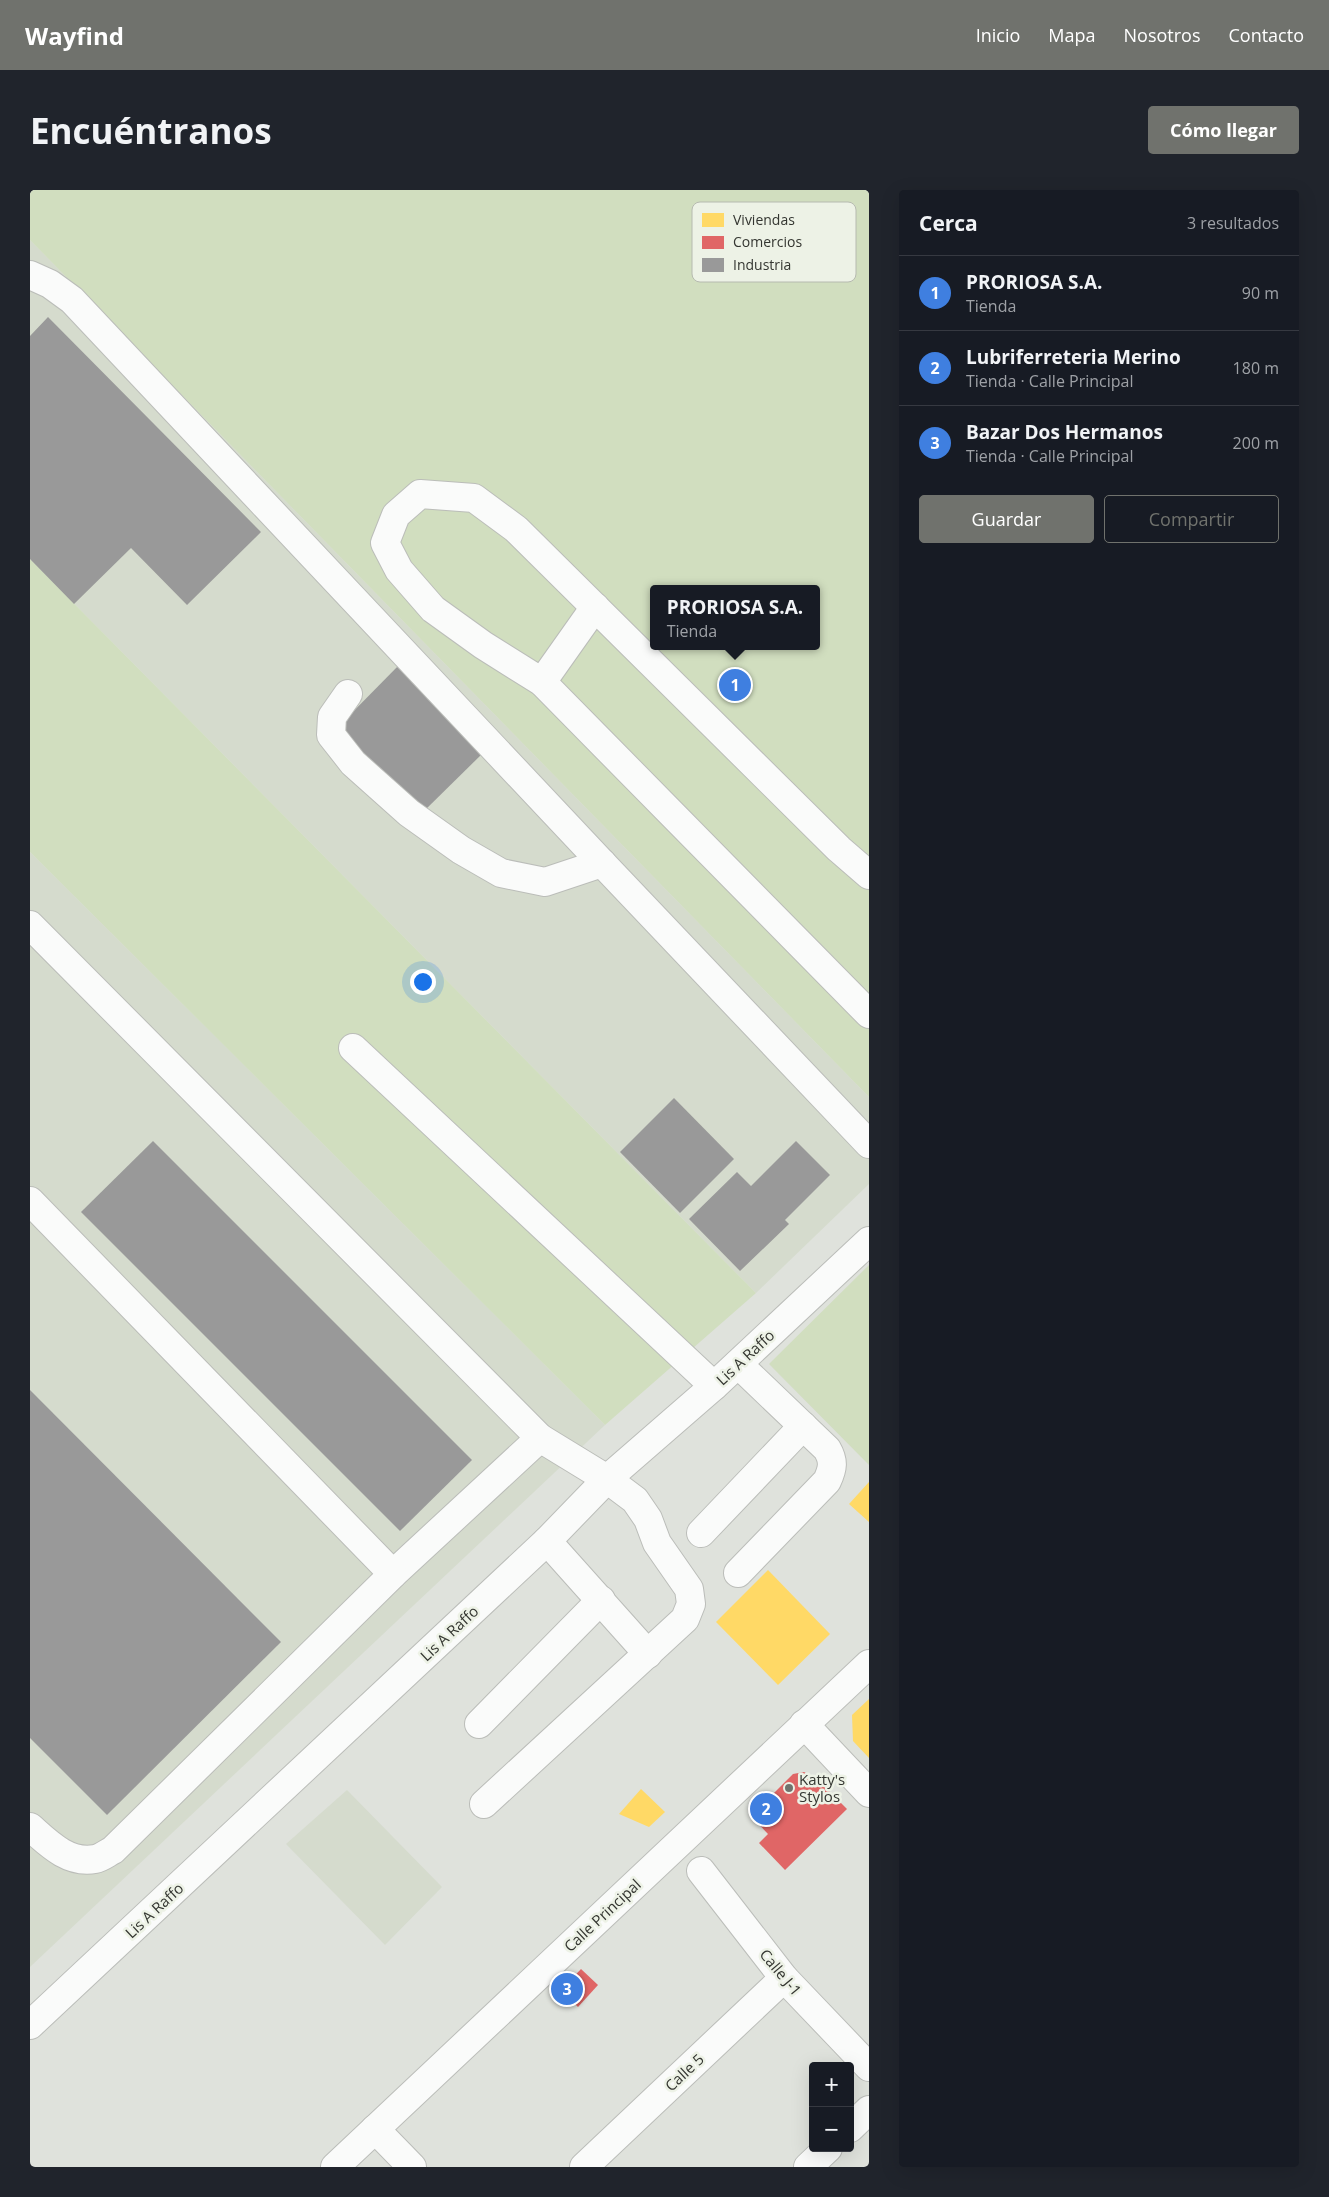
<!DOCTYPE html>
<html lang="es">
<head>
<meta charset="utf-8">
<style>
  body { margin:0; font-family:"Open Sans",sans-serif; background:#20242c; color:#f1f3f6 }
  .controls { position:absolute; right:15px; bottom:15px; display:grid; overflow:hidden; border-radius:5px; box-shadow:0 5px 20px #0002 }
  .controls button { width:45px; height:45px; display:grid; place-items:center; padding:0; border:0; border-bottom:1px solid #363941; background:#171b24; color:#f1f3f6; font:25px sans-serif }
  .you { position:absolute; left:392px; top:791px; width:18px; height:18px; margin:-12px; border:4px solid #fff; border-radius:50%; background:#1a73e8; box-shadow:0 0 0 8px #1a73e833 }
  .badge { display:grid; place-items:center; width:32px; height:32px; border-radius:50%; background:#70726d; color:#fff; font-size:16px; font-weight:700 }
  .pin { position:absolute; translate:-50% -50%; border:2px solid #fff; box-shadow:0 1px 5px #0006 }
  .popup { position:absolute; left:620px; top:395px; width:170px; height:65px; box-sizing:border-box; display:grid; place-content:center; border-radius:5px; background:#171b24; filter:drop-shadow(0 1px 4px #0005); font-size:16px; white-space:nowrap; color:#9ea1a6 }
  .popup b { font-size:19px; color:#f1f3f6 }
  .popup::after { content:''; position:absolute; left:50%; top:100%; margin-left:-10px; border:10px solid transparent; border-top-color:#171b24 }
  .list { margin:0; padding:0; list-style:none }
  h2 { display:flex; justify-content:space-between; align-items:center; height:65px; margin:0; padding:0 20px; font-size:21px }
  h2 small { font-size:16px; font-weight:400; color:#9ea1a6 }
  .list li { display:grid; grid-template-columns:32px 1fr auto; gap:15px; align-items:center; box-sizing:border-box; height:75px; padding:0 20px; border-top:1px solid #363941 }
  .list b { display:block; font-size:19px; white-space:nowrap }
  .list p { margin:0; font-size:16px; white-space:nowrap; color:#9ea1a6 }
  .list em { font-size:16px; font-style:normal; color:#9ea1a6 }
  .actions { display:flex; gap:10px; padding:15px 20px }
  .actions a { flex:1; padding:11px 0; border:1px solid #70726d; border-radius:5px; text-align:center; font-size:18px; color:#70726d }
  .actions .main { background:#70726d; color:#fff }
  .map { position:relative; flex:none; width:839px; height:1977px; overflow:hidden; border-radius:5px }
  header { display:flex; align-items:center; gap:30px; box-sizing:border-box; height:70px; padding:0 25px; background:#70726d; color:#fff }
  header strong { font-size:24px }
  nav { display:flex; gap:28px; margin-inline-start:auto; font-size:18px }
  .intro { display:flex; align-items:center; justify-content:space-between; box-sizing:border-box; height:120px; padding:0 30px }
  h1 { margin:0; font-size:35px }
  .button { padding:12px 22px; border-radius:5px; background:#70726d; color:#fff; font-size:18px; font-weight:700 }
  main { display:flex; gap:30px; padding:0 30px }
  aside { flex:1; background:#171b24; border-radius:5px; box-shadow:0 5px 20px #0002 }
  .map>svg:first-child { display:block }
</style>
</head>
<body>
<header>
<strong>Wayfind</strong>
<nav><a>Inicio</a><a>Mapa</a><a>Nosotros</a><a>Contacto</a></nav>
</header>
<div class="intro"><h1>Encuéntranos</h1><a class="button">Cómo llegar</a></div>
<main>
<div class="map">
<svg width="839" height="1977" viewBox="0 0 839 1977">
  <rect width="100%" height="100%" fill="#dfe2dc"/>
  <g fill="#d5dbcd">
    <path d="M0,50L839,907V994L726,1103L0,369Z"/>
    <path d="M0,662L575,1235L0,1777Z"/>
    <path d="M317,1600L412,1697L355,1755L256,1654Z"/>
  </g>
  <g fill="#d1debf" fill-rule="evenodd">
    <path d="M0,0H839V907L0,50ZM624,399H786V456H624Z"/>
    <path d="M0,369L726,1103L575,1235L0,662Z"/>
    <path d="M839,1075V1275L739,1174Z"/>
  </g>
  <g fill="#ffd966">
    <path d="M839,1292V1332L819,1314Z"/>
    <path d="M738,1380L800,1444L748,1495L686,1432Z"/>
    <path d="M839,1509V1568L823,1551L822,1525Z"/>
    <path d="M611,1599L635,1622L619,1637L589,1624Z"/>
  </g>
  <g fill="#e06666">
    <path d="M774,1582L786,1588L817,1619L755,1680L729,1653L738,1644L721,1626L763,1584Z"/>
    <path d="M551,1779L568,1795L548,1817L531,1800Z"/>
  </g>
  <g fill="#999">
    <path d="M18,127L231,342L157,415L101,358L44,414L0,369V146Z"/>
    <path d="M369,475L454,562L391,624L306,539Z"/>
    <path d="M644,908L704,969L650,1023L590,962Z"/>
    <path d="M123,951L442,1270L370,1341L51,1022Z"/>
    <path d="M766,951L800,985L755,1030L759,1034L710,1081L659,1029L707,982L721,996Z"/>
    <path d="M0,1200L251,1452L77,1625L0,1548Z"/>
  </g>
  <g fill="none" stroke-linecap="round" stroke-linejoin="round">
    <defs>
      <g id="minor">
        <path d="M0,85L20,94L42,110L572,673L839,954"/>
        <path d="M512,492L565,417"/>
        <path d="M318,504L302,527L301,545L323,573L379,623L431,660L471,683L515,692L572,673"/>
        <path d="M839,685L809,659L486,339L444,308L390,304L366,325L355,353L369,380L403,419L453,455L512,492L839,824"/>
        <path d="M0,735L510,1248L577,1289L605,1310L618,1329L627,1353L659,1399L661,1414L655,1429L454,1614"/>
        <path d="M323,858L684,1196"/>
        <path d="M0,1011L363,1384L510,1248"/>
        <path d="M671,1343L773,1236"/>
        <path d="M517,1351L618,1464"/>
        <path d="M708,1383L797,1291C803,1278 804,1271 797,1259L708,1174"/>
        <path d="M449,1534L571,1410"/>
        <path d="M774,1534L839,1603"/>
        <path d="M0,1637C18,1653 38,1674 65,1669C71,1668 77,1663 83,1660L363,1384"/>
        <path d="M671,1681L754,1788L839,1877"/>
        <path d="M0,1835L517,1351L577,1289L684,1196L839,1051"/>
        <path d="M820,1938L839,1920"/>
        <path d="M345,1939L382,1977"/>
        <path d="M305,1977L839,1474"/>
        <path d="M554,1977L754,1788"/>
        <path d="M778,1977L798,1958"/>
      </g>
    </defs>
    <use href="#minor" stroke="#bbbdb9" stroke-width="30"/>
    <use href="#minor" stroke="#fafbfa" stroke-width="28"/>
  </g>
  <circle fill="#70726d" stroke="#edf2e6" stroke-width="2" cx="759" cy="1598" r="5"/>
  <g text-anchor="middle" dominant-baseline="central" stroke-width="5" stroke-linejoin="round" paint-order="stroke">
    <g font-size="15" fill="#343631" stroke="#edf2e6">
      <text transform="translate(715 1167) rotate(-43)">Lis A Raffo</text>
      <text transform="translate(419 1443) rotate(-43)">Lis A Raffo</text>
      <text transform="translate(124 1720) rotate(-43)">Lis A Raffo</text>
      <text transform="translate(572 1725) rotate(-43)">Calle Principal</text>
      <text transform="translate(751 1782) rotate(50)">Calle J-1</text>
      <text transform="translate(654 1882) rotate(-43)">Calle 5</text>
    </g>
    <g font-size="15" fill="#343631" stroke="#edf2e6" text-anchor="start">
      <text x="769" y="1589">Katty's<tspan x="769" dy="17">Stylos</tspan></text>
    </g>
  </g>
  <rect x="662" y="12" width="164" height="80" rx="8" fill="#edf2e6" stroke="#b6bab0" stroke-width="1"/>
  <rect x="672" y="23" width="22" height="14" fill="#ffd966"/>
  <rect x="672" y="46" width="22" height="13" fill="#e06666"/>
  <rect x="672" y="68" width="22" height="14" fill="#999"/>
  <g font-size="14" fill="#343631">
    <text x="703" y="35">Viviendas</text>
    <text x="703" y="57">Comercios</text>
    <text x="703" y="80">Industria</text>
  </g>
</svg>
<div class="controls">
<button>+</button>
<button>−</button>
</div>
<div class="you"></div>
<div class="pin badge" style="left:705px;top:495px;background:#3f7fe0">1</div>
<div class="popup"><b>PRORIOSA S.A.</b>Tienda</div>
<div class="pin badge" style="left:736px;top:1619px;background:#3f7fe0">2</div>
<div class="pin badge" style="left:537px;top:1799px;background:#3f7fe0">3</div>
</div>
<aside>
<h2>Cerca<small>3 resultados</small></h2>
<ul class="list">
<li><span class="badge" style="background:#3f7fe0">1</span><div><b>PRORIOSA S.A.</b><p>Tienda</p></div><em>90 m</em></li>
<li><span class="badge" style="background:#3f7fe0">2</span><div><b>Lubriferreteria Merino</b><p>Tienda · Calle Principal</p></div><em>180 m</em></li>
<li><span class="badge" style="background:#3f7fe0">3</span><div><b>Bazar Dos Hermanos</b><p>Tienda · Calle Principal</p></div><em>200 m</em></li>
</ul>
<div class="actions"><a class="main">Guardar</a><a>Compartir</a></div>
</aside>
</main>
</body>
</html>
